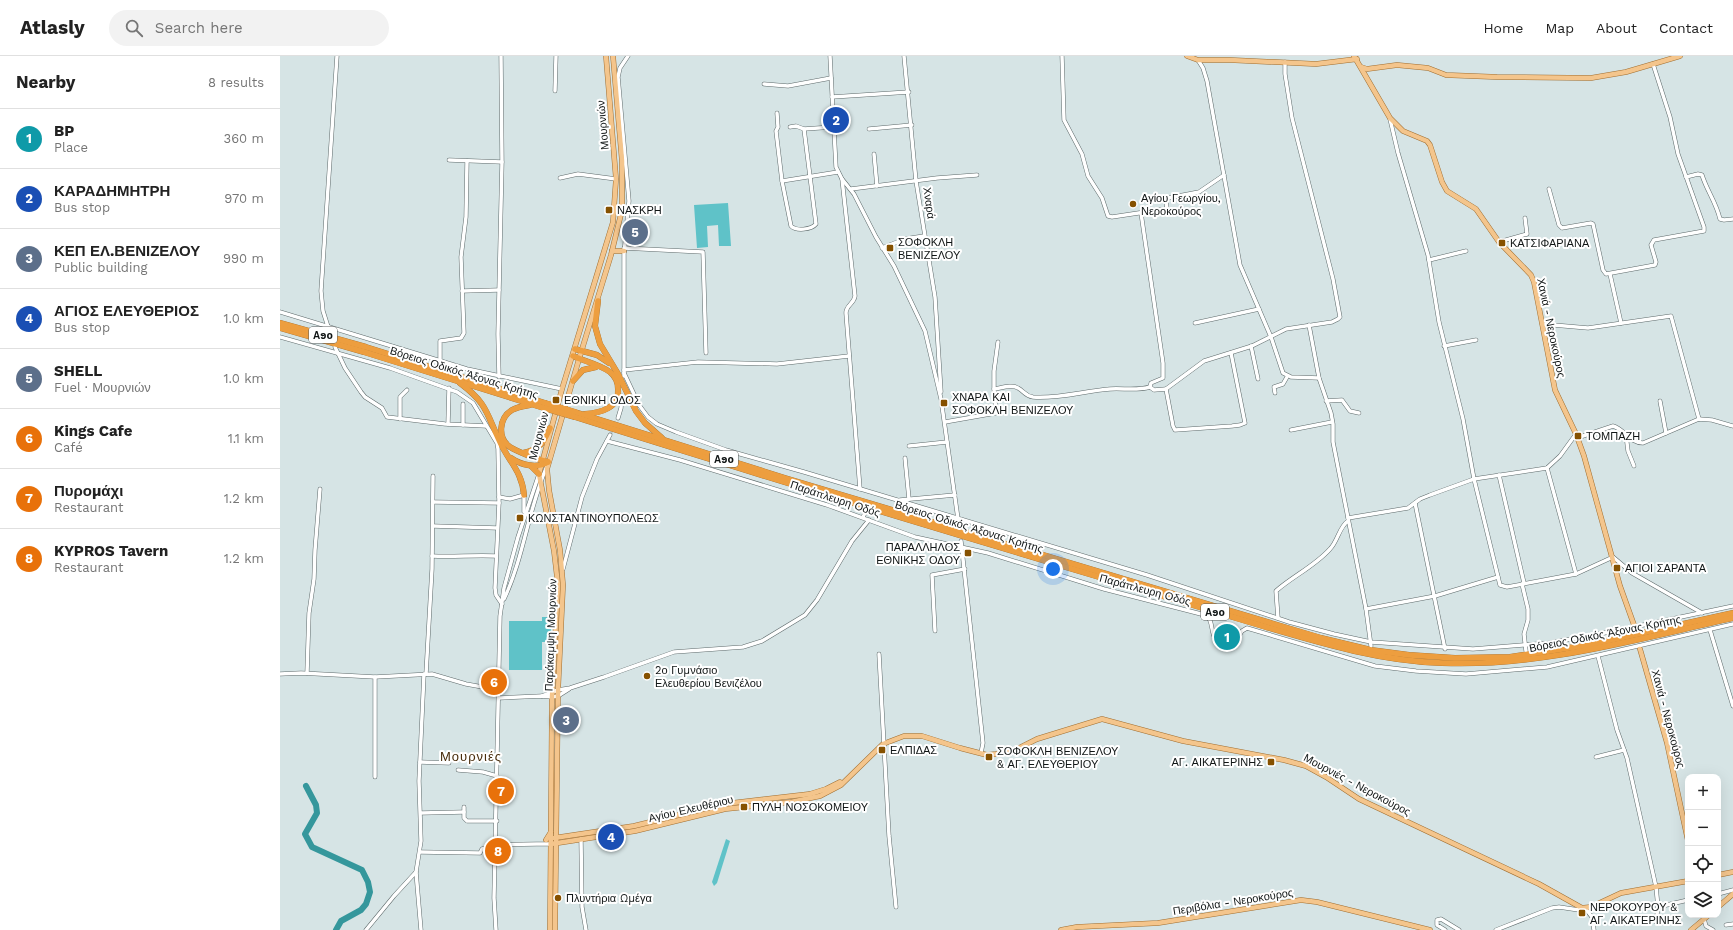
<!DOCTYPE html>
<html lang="en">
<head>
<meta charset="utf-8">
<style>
  body { margin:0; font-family:"Work Sans",sans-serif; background:#f2f2f2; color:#222 }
  .controls { position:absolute; right:12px; bottom:12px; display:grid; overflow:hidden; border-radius:8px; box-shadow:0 4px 16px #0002 }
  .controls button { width:36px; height:36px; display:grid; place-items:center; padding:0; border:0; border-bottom:1px solid #e0e0e0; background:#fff; color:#222; font:20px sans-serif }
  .you { position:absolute; left:773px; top:513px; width:14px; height:14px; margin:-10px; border:3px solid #fff; border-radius:50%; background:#1a73e8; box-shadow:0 0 0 6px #1a73e833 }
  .badge { display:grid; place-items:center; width:26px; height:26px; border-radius:50%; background:#0f766e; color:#fff; font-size:13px; font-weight:700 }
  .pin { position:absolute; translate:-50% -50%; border:2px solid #fff; box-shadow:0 1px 4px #0006 }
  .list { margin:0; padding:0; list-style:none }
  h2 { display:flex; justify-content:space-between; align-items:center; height:52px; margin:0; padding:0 16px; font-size:17px }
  h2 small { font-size:13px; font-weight:400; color:#767676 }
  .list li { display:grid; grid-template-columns:26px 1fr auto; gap:12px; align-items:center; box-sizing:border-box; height:60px; padding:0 16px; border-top:1px solid #e0e0e0 }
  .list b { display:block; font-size:15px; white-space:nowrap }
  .list p { margin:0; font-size:13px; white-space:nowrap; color:#767676 }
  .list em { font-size:13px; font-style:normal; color:#767676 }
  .icon { flex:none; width:22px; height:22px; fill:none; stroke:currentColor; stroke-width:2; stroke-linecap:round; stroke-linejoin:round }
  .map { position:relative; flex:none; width:1453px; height:874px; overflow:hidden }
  header { display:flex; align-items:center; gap:24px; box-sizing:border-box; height:56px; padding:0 20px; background:#fff; border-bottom:1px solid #e0e0e0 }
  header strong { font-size:19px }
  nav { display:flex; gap:22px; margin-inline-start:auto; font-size:14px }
  .search { width:280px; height:36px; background:#f2f2f2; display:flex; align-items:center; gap:10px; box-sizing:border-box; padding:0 14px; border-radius:22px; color:#767676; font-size:15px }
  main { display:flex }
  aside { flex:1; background:#fff }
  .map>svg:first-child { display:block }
</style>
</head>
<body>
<header>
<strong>Atlasly</strong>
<div class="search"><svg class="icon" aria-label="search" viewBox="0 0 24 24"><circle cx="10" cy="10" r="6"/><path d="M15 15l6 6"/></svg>Search here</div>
<nav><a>Home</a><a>Map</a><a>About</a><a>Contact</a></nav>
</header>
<main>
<aside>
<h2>Nearby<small>8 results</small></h2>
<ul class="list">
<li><span class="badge" style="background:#0f9aa8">1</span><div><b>BP</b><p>Place</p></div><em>360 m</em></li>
<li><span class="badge" style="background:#1a4fb4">2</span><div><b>ΚΑΡΑΔΗΜΗΤΡΗ</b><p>Bus stop</p></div><em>970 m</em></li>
<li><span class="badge" style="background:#5c6f8a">3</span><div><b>ΚΕΠ ΕΛ.ΒΕΝΙΖΕΛΟΥ</b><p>Public building</p></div><em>990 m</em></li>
<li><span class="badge" style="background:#1a4fb4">4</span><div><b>ΑΓΙΟΣ ΕΛΕΥΘΕΡΙΟΣ</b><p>Bus stop</p></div><em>1.0 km</em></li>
<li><span class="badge" style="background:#5c6f8a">5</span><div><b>SHELL</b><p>Fuel · Μουρνιών</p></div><em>1.0 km</em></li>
<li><span class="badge" style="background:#e8710a">6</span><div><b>Kings Cafe</b><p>Café</p></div><em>1.1 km</em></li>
<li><span class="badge" style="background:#e8710a">7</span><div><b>Πυρομάχι</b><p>Restaurant</p></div><em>1.2 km</em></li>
<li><span class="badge" style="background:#e8710a">8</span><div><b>KYPROS Tavern</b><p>Restaurant</p></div><em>1.2 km</em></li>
</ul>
</aside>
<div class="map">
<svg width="1453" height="874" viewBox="0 0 1453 874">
  <rect width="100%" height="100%" fill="#d6e4e5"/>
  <g fill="#5fc2c8">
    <path d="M448,147L451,190H439L438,169L427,170L428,191L417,192L414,149Z"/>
    <path d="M262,561H271V586H262V614H229V565H262Z"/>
    <path d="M446,783L450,785L437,827L434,830L432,826Z"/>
  </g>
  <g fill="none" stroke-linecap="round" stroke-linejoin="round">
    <path stroke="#35979c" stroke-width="6" d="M26,730L36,749L37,757L25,778L32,791L82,814L88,826L90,836L86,848L81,854L61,865L56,874"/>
    <path stroke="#b8c5c6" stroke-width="3.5" stroke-dasharray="3.5 2" stroke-linecap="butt" d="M330,379L338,362"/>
    <defs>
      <g id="minor">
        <path d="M550,0L556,111L562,123L574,138L596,181L614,210L645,275L661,343L679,470"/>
        <path d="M624,0L636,125L655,241L661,336"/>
        <path d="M782,0L784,64L802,98L808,120L822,142L828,160L832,161L885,153L887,152L886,146L888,142L919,136L944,119"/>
        <path d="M918,4L923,12L927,25L960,209L991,281L1003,317L1011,321L1039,322"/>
        <path d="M484,28L508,30L551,22"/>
        <path d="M275,35L276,0"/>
        <path d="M552,41L629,36"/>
        <path d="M497,57L498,71L496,75L502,125L511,170C516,175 531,174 536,168L524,73"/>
        <path d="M1110,63L1118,97L1148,199L1159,266L1183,363L1194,423L1220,529L1227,531L1296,518L1333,501L1352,517L1422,557"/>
        <path d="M510,71L516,70L524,73L553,71"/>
        <path d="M589,73L632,69"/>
        <path d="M594,98L597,130"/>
        <path d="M169,104L222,106"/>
        <path d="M1406,121L1418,118L1422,119C1427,135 1436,146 1440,163L1444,164L1453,163"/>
        <path d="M280,122L298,118L336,123"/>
        <path d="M562,123L575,240C574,248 566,249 566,257L580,433"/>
        <path d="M502,125L558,116"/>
        <path d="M571,133L657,122L697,119"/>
        <path d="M1269,133L1279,169L1282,172L1311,167L1313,168L1323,214L1326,218L1375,209L1376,206L1371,189L1374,184L1424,175V171L1398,98L1390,61L1373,8"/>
        <path d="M861,157L883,307V322L871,327L870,331L874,334L886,333L893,370L895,374L952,370L960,369L965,367L951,297"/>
        <path d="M1219,186L1247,178L1245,162"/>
        <path d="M344,192L423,196L426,297"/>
        <path d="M602,192L625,183L644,180"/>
        <path d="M1149,204L1186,195"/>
        <path d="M1330,218L1341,267"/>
        <path d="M182,235L219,234"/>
        <path d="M0,256L187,313L282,333"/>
        <path d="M915,267L979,253"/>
        <path d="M1262,268L1308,272L1391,260L1419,363"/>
        <path d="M1029,269L1039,322L1051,357L1053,368V386L1086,553L1091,590"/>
        <path d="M50,277L43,255L41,235L57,0"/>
        <path d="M0,281L110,312L177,336L193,347L217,387L218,393L219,447L215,532L216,539L222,548"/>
        <path d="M971,290L978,323"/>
        <path d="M1164,290L1196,284"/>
        <path d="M55,291L65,312L81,336L85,341L102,352L107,361L165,368L206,370"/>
        <path d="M160,304V285L181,282L184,277L181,201L186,161L187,105"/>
        <path d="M344,314L418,306L497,308L569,300"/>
        <path d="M344,317L359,349L368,361L377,368L396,376L446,394L524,416L867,519L1009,566L1054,578L1091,586L1193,593L1269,587L1335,575L1453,550"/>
        <path d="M344,320V198L349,145L338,21L340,12L348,0"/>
        <path d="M219,321L218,278L222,106L221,0"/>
        <path d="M714,333V315L718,286"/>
        <path d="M886,333L924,305L972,290L1006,273L1052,266L1058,263L1060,261L1053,223L1012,62L1005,18V6"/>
        <path d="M995,337L994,331L1003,328L1007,321"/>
        <path d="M1046,345L1062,344L1070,355L1079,357"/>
        <path d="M1380,345L1386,377"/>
        <path d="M338,362L341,352L342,340"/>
        <path d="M120,363V341L127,334"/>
        <path d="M665,366L716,357L714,333C721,332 732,328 738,332C744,335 745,340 753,341C779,343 804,335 830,333C843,332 857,335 870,331"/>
        <path d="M168,368L169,332"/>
        <path d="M183,369V348"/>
        <path d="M1011,374L1052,366"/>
        <path d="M1346,379L1348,395L1354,410"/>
        <path d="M1297,382L1333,370C1344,373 1350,387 1363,387L1419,363L1432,364L1453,370"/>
        <path d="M327,385L400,404L547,449L635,481L708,497L824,533L925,559C934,564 930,576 936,584L946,588L954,587L962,575L967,572L1095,610L1136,615L1186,618L1267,611L1453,568"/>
        <path d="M629,390L667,386"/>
        <path d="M625,402L629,443"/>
        <path d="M1267,412L1296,518"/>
        <path d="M1219,419L1244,527"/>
        <path d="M219,441L230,443L244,439V456"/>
        <path d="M620,444L675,439"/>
        <path d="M153,446L219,447"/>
        <path d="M1135,447L1165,593"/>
        <path d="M583,461L586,455"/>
        <path d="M1068,462L1128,452L1140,443L1150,439L1194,423L1267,412L1280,400L1296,378"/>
        <path d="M153,470L217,472"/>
        <path d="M681,485L703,687L701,697"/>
        <path d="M152,500C174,501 194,499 216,500"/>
        <path d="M283,513L302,441L317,403L330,379"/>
        <path d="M1242,528L1248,553V564L1244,578L1246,595"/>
        <path d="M224,543C244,501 248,453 267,410"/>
        <path d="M1086,553L1155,540L1218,521"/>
        <path d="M998,562L996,535C1013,520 1035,510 1050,493C1058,485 1059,471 1068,465"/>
        <path d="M1430,574L1453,650"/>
        <path d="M655,575L652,519L685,513"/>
        <path d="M599,598L609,780L616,851"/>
        <path d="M1318,600L1337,674L1347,702L1376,831L1378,851L1376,866"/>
        <path d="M27,617L29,557L34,523L35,494L40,433"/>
        <path d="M0,618L21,617L95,621L152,618L186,628L219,634"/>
        <path d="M146,618L152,513L153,420"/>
        <path d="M262,640L278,634L290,632L324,621L394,596L463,591L482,585L525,559L537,544L572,485L589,464"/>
        <path d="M219,642L262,640L272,641L278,640L289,633"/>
        <path d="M1316,701L1344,694"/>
        <path d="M140,706L169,707"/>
        <path d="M178,714L203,716L217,720"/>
        <path d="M95,721V621"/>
        <path d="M184,751V762L187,765H217"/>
        <path d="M141,757L184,756"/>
        <path d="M301,783L302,851L306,874"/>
        <path d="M140,796L200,797L202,793C224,787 249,788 271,788"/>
        <path d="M1438,838L1453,834"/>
        <path d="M1378,851L1408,844"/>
        <path d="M1424,863L1426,870L1433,874"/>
        <path d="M1446,869L1453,868"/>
        <path d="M86,874L114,840L136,816"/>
        <path d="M141,874L136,816L141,785L139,725L144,618"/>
        <path d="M216,874L214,842L220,560L224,532L238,481L259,418"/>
        <path d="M1165,874L1157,869V864L1161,863L1179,874"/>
        <path d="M1216,874L1272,852L1279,851L1299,854L1305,852L1312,861L1314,874"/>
      </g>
      <g id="major">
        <path d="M907,0L918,4H950L1036,8L1077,3"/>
        <path d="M1074,0L1110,62L1123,75L1147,85L1150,89L1162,126L1167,135L1196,153L1219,186L1251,219L1254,226L1275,334L1296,378L1304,400L1340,530L1354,569"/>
        <path d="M1081,11L1087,13L1117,9L1148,12L1166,19L1217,21L1311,22L1346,16L1400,0"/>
        <path d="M332,195H344"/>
        <path d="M1360,593L1387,687L1408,785"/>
        <path d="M274,782L354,770L444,748L530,738L546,733L560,726"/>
        <path d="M266,784L271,776"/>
        <path d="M271,788L355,775L445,753L511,746L540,740L561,729L603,688L624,680H642L680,692L707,699L716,698L733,695L757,683L822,663L903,685L1004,704L1026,710L1046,721L1079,743L1259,828L1302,852L1311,851L1341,837L1408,825"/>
        <path d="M1438,819L1453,816"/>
        <path d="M1438,851L1453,838"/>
        <path d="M270,874L272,641L278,529L274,495L259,418L282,333L333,166L336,123L326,0"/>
        <path d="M275,874L278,634L283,529L280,494L269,434L267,413L299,303L331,199L342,154V105L333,0"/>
        <path d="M781,874L797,871L878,867L1021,844L1037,846L1150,874"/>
        <path d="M1411,874L1429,859"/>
      </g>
      <g id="highway">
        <path d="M318,245L315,270L320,288L338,318L356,355L365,367L382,382"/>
        <path d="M0,267L86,291L265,347"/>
        <path d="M0,272L84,296L264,352"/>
        <path d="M295,293L317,299L329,307"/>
        <path d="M293,300C304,305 321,309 330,316C336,321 338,326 338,333C340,352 320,357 305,358"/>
        <path d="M293,325L303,314L316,311"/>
        <path d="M180,327C208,348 206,357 220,386C229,406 242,415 244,439"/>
        <path d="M250,349C244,350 237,351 232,354C219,362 217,382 230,391C238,396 259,404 268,406"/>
        <path d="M295,356L505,422L1041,582L1091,594L1129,599L1175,602L1230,601L1308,589L1453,557"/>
        <path d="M295,361C475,418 655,472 836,526C886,541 936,556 986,571C1044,588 1101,605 1162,607C1261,611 1357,583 1453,562"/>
        <path d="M243,397C261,393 263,387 270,372"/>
        <path d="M231,402C241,409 257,413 268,406"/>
        <path d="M251,410L259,418"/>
      </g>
    </defs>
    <use href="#minor" stroke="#5e6a6b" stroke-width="4.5"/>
    <use href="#major" stroke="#a06e30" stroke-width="5.5"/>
    <use href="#highway" stroke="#a06e30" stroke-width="6"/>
    <use href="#minor" stroke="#fff" stroke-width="3.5"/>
    <use href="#major" stroke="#f4c58c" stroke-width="4.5"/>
    <use href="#highway" stroke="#ed9e3f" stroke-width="5.5"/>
    <defs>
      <g id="highway-bridge">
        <path d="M265,347L295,356"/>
        <path d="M264,352L295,361"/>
      </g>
    </defs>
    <use href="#highway-bridge" stroke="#a06e30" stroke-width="6" stroke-linecap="butt"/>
    <use href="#highway-bridge" stroke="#ed9e3f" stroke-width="5.5"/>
  </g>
  <g fill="#865100" stroke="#fff" stroke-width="1.5">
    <circle cx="853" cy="148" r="4"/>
    <rect x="325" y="150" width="8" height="8" rx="2"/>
    <rect x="1218" y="183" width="8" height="8" rx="2"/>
    <rect x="606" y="188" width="8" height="8" rx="2"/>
    <rect x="272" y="340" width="8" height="8" rx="2"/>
    <rect x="660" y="343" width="8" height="8" rx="2"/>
    <rect x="1294" y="376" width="8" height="8" rx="2"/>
    <rect x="236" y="458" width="8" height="8" rx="2"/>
    <rect x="684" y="493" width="8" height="8" rx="2"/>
    <rect x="1333" y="508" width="8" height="8" rx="2"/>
    <circle cx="367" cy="620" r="4"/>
    <rect x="598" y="690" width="8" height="8" rx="2"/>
    <rect x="705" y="697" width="8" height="8" rx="2"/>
    <rect x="987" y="702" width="8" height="8" rx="2"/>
    <rect x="460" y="747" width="8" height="8" rx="2"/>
    <circle cx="278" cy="842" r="4"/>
    <rect x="1298" y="853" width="8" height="8" rx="2"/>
  </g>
  <g text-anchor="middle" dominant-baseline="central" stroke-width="4" stroke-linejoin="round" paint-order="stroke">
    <g fill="#fff" stroke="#585b5b" stroke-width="1">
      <rect x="29" y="271" width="28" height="16" rx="3"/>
      <rect x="430" y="395" width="28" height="16" rx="3"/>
      <rect x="921" y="548" width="28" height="16" rx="3"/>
    </g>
    <g font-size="10" font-weight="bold" fill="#101515">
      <text x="43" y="279">Α90</text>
      <text x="444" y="403">Α90</text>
      <text x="935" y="556">Α90</text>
    </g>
    <g font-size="11" fill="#101515" stroke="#fff">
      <text transform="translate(323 69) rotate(-95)">Μουρνιών</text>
      <text transform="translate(649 147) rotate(82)">Χναρά</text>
      <text transform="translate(1271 272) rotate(78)">Χανιά - Νεροκούρος</text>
      <text transform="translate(184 317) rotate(17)">Βόρειος Οδικός Άξονας Κρήτης</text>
      <text transform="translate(259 380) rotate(-75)">Μουρνιών</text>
      <text transform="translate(555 443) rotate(18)">Παράπλευρη Οδός</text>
      <text transform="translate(689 471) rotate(17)">Βόρειος Οδικός Άξονας Κρήτης</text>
      <text transform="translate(865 534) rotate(15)">Παράπλευρη Οδός</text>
      <text transform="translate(1325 578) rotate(-11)">Βόρειος Οδικός Άξονας Κρήτης</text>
      <text transform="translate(271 579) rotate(-88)">Παράκαμψη Μουρνιών</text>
      <text transform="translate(1388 663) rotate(75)">Χανιά - Νεροκούρος</text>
      <text transform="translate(1077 729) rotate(28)">Μουρνιές - Νεροκούρος</text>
      <text transform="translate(411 753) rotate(-13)">Αγίου Ελευθέριου</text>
      <text transform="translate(953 846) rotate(-9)">Περιβόλια - Νεροκούρος</text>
    </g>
    <g font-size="11" fill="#101515" stroke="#fff" text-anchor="start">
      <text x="861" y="142">Αγίου Γεωργίου,<tspan x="861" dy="13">Νεροκούρος</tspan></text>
      <text x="337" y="154">ΝΑΣΚΡΗ</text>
      <text x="618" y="186">ΣΟΦΟΚΛΗ<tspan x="618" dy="13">ΒΕΝΙΖΕΛΟΥ</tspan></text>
      <text x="1230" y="187">ΚΑΤΣΙΦΑΡΙΑΝΑ</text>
      <text x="672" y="341">ΧΝΑΡΑ ΚΑΙ<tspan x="672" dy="13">ΣΟΦΟΚΛΗ ΒΕΝΙΖΕΛΟΥ</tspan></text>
      <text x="284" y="344">ΕΘΝΙΚΗ ΟΔΟΣ</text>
      <text x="1306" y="380">ΤΟΜΠΑΖΗ</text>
      <text x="248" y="462">ΚΩΝΣΤΑΝΤΙΝΟΥΠΟΛΕΩΣ</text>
      <text x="680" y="491" text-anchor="end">ΠΑΡΑΛΛΗΛΟΣ<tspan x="680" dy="13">ΕΘΝΙΚΗΣ ΟΔΟΥ</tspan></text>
      <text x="1345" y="512">ΑΓΙΟΙ ΣΑΡΑΝΤΑ</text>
      <text x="375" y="614">2ο Γυμνάσιο<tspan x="375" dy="13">Ελευθερίου Βενιζέλου</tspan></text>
      <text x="610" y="694">ΕΛΠΙΔΑΣ</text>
      <text x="717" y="695">ΣΟΦΟΚΛΗ ΒΕΝΙΖΕΛΟΥ<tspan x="717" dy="13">&amp; ΑΓ. ΕΛΕΥΘΕΡΙΟΥ</tspan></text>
      <text x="983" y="706" text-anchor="end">ΑΓ. ΑΙΚΑΤΕΡΙΝΗΣ</text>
      <text x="472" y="751">ΠΥΛΗ ΝΟΣΟΚΟΜΕΙΟΥ</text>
      <text x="286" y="842">Πλυντήρια Ωμέγα</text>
      <text x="1310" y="851">ΝΕΡΟΚΟΥΡΟΥ &amp;<tspan x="1310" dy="13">ΑΓ. ΑΙΚΑΤΕΡΙΝΗΣ</tspan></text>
    </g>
    <g font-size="13" letter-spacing="1" fill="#472c0b" stroke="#fff">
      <text x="191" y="700">Μουρνιές</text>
    </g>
  </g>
</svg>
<div class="controls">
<button>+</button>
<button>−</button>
<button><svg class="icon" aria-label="locate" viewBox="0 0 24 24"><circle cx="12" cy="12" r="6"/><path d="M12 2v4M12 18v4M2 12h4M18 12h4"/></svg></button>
<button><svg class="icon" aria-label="layers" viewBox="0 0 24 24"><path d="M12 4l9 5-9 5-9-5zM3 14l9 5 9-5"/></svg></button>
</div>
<div class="you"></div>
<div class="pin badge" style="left:947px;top:581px;background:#0f9aa8">1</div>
<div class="pin badge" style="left:556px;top:64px;background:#1a4fb4">2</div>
<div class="pin badge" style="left:286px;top:664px;background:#5c6f8a">3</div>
<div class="pin badge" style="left:331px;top:781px;background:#1a4fb4">4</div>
<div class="pin badge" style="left:355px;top:176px;background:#5c6f8a">5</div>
<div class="pin badge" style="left:214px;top:626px;background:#e8710a">6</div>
<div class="pin badge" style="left:221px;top:735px;background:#e8710a">7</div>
<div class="pin badge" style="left:218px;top:795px;background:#e8710a">8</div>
</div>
</main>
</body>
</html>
